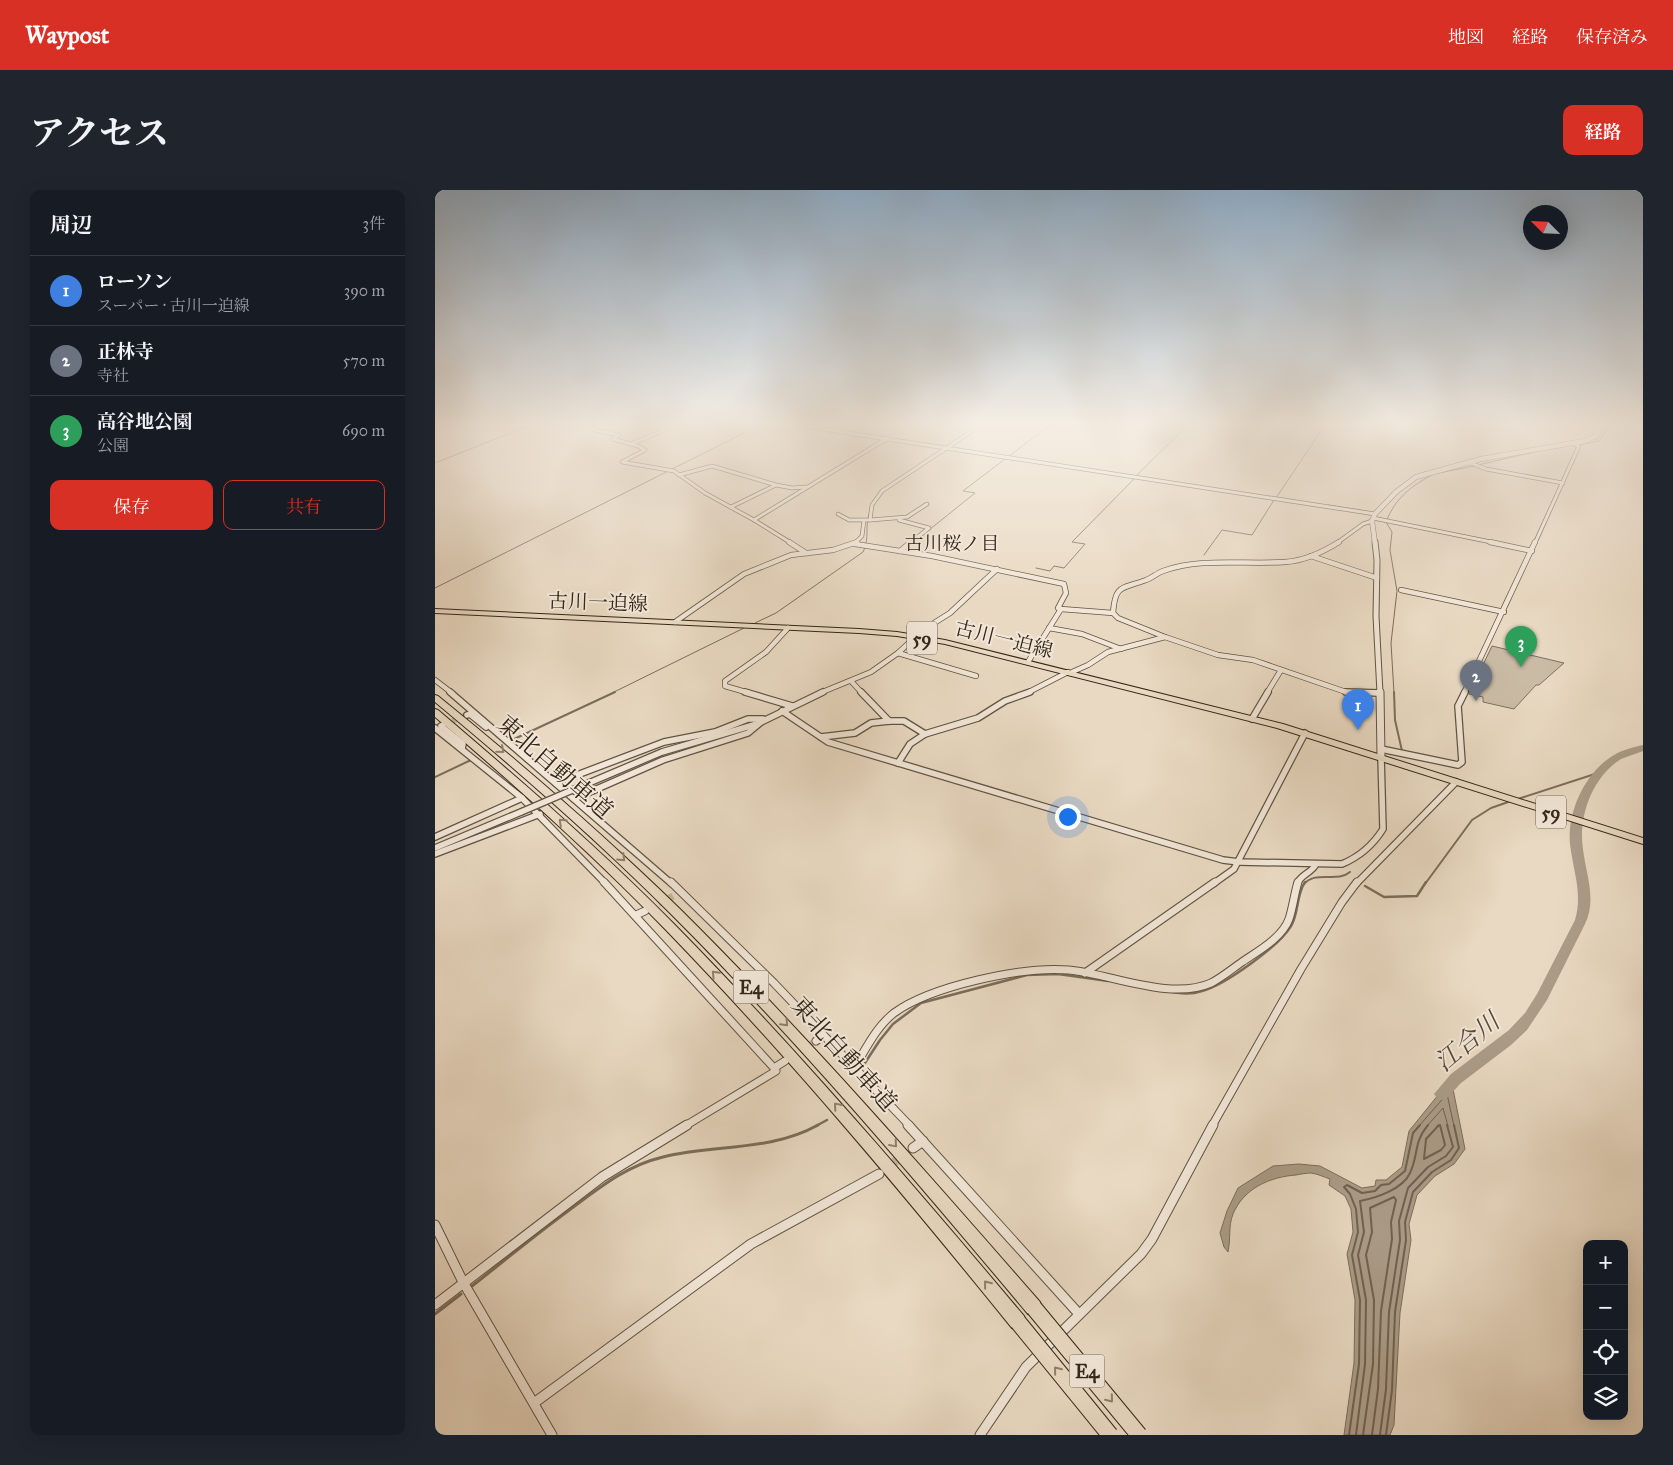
<!DOCTYPE html>
<html lang="ja">
<head>
<meta charset="utf-8">
<style>
  body { margin:0; font-family:"IM FELL Great Primer","Noto Serif JP",serif; background:#20242c; color:#f1f3f6 }
  .controls { position:absolute; right:15px; bottom:15px; display:grid; overflow:hidden; border-radius:10px; box-shadow:0 5px 20px #0002 }
  .controls button { width:45px; height:45px; display:grid; place-items:center; padding:0; border:0; border-bottom:1px solid #363941; background:#171b24; color:#f1f3f6; font:25px sans-serif }
  .compass { position:absolute; left:1088px; top:15px; width:45px; height:45px; border-radius:50%; background:#171b24; box-shadow:0 5px 20px #0002; rotate:294deg }
  .you { position:absolute; left:632px; top:626px; width:18px; height:18px; margin:-12px; border:4px solid #fff; border-radius:50%; background:#1a73e8; box-shadow:0 0 0 8px #1a73e833 }
  .badge { display:grid; place-items:center; width:32px; height:32px; border-radius:50%; background:#d93025; color:#fff; font-size:16px; font-weight:700 }
  .pin { position:absolute; translate:-50% -41px; filter:drop-shadow(0 1px 2px #0008) }
  .pin::after { content:''; position:absolute; top:26px; width:18px; height:15px; background:inherit; clip-path:polygon(0 0,100% 0,50% 100%) }
  .list { margin:0; padding:0; list-style:none }
  h2 { display:flex; justify-content:space-between; align-items:center; height:65px; margin:0; padding:0 20px; font-size:21px }
  h2 small { font-size:16px; font-weight:400; color:#9ea1a6 }
  .list li { display:grid; grid-template-columns:32px 1fr auto; gap:15px; align-items:center; box-sizing:border-box; height:70px; padding:0 20px; border-top:1px solid #363941 }
  .list b { display:block; font-size:19px; white-space:nowrap }
  .list p { margin:0; font-size:16px; white-space:nowrap; color:#9ea1a6 }
  .list em { font-size:16px; font-style:normal; color:#9ea1a6 }
  .actions { display:flex; gap:10px; padding:15px 20px }
  .actions a { flex:1; padding:11px 0; border:1px solid #d93025; border-radius:10px; text-align:center; font-size:18px; color:#d93025 }
  .actions .main { background:#d93025; color:#fff }
  .icon { flex:none; width:28px; height:28px; fill:none; stroke:currentColor; stroke-width:2; stroke-linecap:round; stroke-linejoin:round }
  .map { position:relative; flex:none; width:1208px; height:1245px; overflow:hidden; border-radius:10px }
  header { display:flex; align-items:center; gap:30px; box-sizing:border-box; height:70px; padding:0 25px; background:#d93025; color:#fff }
  header strong { font-size:24px }
  nav { display:flex; gap:28px; margin-inline-start:auto; font-size:18px }
  .intro { display:flex; align-items:center; justify-content:space-between; box-sizing:border-box; height:120px; padding:0 30px }
  h1 { margin:0; font-size:35px }
  .button { padding:12px 22px; border-radius:10px; background:#d93025; color:#fff; font-size:18px; font-weight:700 }
  main { display:flex; gap:30px; padding:0 30px }
  aside { flex:1; background:#171b24; border-radius:10px; box-shadow:0 5px 20px #0002 }
  .map>svg:first-child { display:block }
</style>
</head>
<body>
<header>
<strong>Waypost</strong>
<nav><a>地図</a><a>経路</a><a>保存済み</a></nav>
</header>
<div class="intro"><h1>アクセス</h1><a class="button">経路</a></div>
<main>
<aside>
<h2>周辺<small>3件</small></h2>
<ul class="list">
<li><span class="badge" style="background:#3f7fe0">1</span><div><b>ローソン</b><p>スーパー · 古川一迫線</p></div><em>390 m</em></li>
<li><span class="badge" style="background:#6b7280">2</span><div><b>正林寺</b><p>寺社</p></div><em>570 m</em></li>
<li><span class="badge" style="background:#2e9e5b">3</span><div><b>高谷地公園</b><p>公園</p></div><em>690 m</em></li>
</ul>
<div class="actions"><a class="main">保存</a><a>共有</a></div>
</aside>
<div class="map">
<svg width="1208" height="1245" viewBox="0 0 1208 1245">
  <rect width="100%" height="100%" fill="#e9d9c2"/>
  <filter id="stains"><feTurbulence type="fractalNoise" baseFrequency=".004" numOctaves="4"/><feColorMatrix values="0 0 0 0 .2 0 0 0 0 .09 0 0 0 0 .02 0 0 0 .5 -.17"/></filter>
  <radialGradient id="worn" r=".72"><stop offset=".6" stop-color="#630" stop-opacity="0"/><stop offset="1" stop-color="#630" stop-opacity=".3"/></radialGradient>
  <path fill="#cabba5" stroke="#7e715e" d="M1057,456L1129,473L1104,495H1101L1079,519L1048,512V507L1034,504Z"/>
  <path fill="#ab9c88" stroke="#7b6d5b" d="M1016,889L1030,959L1019,974L1000,986L982,1005L974,1034L976,1050L965,1123L959,1235L955,1245H909L919,1173L920,1110L912,1064L918,1042L916,1019L910,1006L894,995L895,989C889,987 883,984 876,983C872,983 866,984 861,985C835,987 809,998 798,1024C793,1037 796,1048 793,1062L789,1057L785,1043L792,1021L803,998L838,976L864,974L885,976L927,998L940,996L941,990H951L967,977L974,941Z"/>
  <g fill="none" stroke-linecap="round" stroke-linejoin="round">
    <g stroke="#6f6250" stroke-width="1">
      <path d="M984,936L1012,904L1019,936"/>
      <path d="M992,936L1008,918L1013,936"/>
      <path d="M1002,936H1005"/>
    </g>
    <g stroke="#6f6250" stroke-width="2">
      <path d="M1004,935L991,949L989,969L1006,960L1010,955L1005,935"/>
      <path d="M914,1245L924,1174L925,1110L917,1065L923,1042L921,1019L915,1004L909,997L912,995L927,1003L940,1001L946,995L954,994L970,981L978,943L985,935"/>
      <path d="M921,1245L930,1174L931,1110L923,1065L929,1042L925,1011C941,1008 968,999 975,983C984,964 978,953 993,935"/>
      <path d="M928,1245L938,1174L939,1110L931,1065L937,1042L935,1018L959,1007L961,1010L956,1032L957,1049L946,1121L943,1199L937,1245"/>
      <path d="M945,1245L951,1199L954,1122L965,1050L964,1031L973,998L993,977L1011,966L1018,957L1012,935"/>
      <path d="M951,1245L957,1200L960,1122L971,1050L970,1032L978,1002L997,982L1016,970L1024,958L1019,935"/>
    </g>
    <g stroke="#7b6d5b" stroke-width="1">
      <path d="M889,237L890,235"/>
      <path d="M397,240L405,235"/>
      <path d="M1144,255L1164,251L1174,235"/>
      <path d="M573,267L615,235"/>
      <path d="M0,273L96,235"/>
      <path d="M1043,275L1099,262"/>
      <path d="M1004,283L1039,276"/>
      <path d="M701,286L753,235"/>
      <path d="M841,308L888,238"/>
      <path d="M893,315L931,321"/>
      <path d="M494,340L540,303L528,301L570,269"/>
      <path d="M769,365L787,340L817,345L839,310"/>
      <path d="M601,378L615,381L619,376L629,378L650,354L637,352L699,289"/>
      <path d="M0,398L325,235"/>
      <path d="M320,433L341,423L428,362C432,354 432,347 432,338C434,310 443,302 465,287"/>
      <path d="M177,503L309,438"/>
      <path d="M959,503L956,453L962,401L955,360L957,342L951,332C960,308 977,295 999,284"/>
    </g>
    <g stroke="#7b6d5b" stroke-width="2">
      <path d="M959,502L960,530L967,561"/>
      <path d="M77,550L180,502"/>
      <path d="M0,587L36,570"/>
      <path d="M1083,609L1166,582"/>
      <path d="M869,694C881,680 902,693 915,682"/>
      <path d="M990,694L1037,630L1056,618L1076,611"/>
    </g>
    <g stroke="#7b6d5b" stroke-width="2.5">
      <path d="M930,696L949,707L982,706L991,692"/>
      <path d="M737,802C747,804 758,804 767,801C790,795 844,756 856,736C864,723 861,705 870,692"/>
      <path d="M426,879L445,850L458,834L486,813L592,785L623,784L673,791"/>
      <path d="M381,936L392,930"/>
    </g>
    <g stroke="#7b6d5b" stroke-width="3">
      <path d="M37,1096C69,1071 100,1045 133,1021C163,999 190,976 228,967C279,954 335,962 383,935"/>
      <path d="M0,1124L26,1104"/>
    </g>
    <path fill="#ab9c88" fill-rule="evenodd" d="M1208,555V561C1201,564 1193,566 1186,569C1157,587 1143,627 1148,659C1151,685 1162,709 1150,734L1112,810L1092,840L1076,855L1026,893L1012,908L1007,910L1002,908L999,904L1016,884L1074,840L1090,823L1102,804L1140,730C1148,703 1138,681 1135,654C1132,622 1150,582 1179,565C1187,560 1199,557 1208,555Z"/>
    <path stroke="#c5b5a0" stroke-width="5.5" stroke-dasharray="5.5 2.5" stroke-linecap="butt" d="M10,534L32,525"/>
    <g stroke="#c5b5a0" stroke-width="7" stroke-dasharray="7 4" stroke-linecap="butt">
      <path d="M214,719L238,706"/>
      <path d="M356,867L381,851"/>
    </g>
    <path stroke="#c5b5a0" stroke-width="9" stroke-dasharray="9 4.5" stroke-linecap="butt" d="M444,984L478,958"/>
    <defs>
      <g id="minor-far4">
        <path d="M154,235L160,240L184,245L178,249L203,256L210,260L187,272L239,281L270,303L319,330L356,353"/>
        <path d="M361,235L940,324"/>
        <path d="M196,254L242,235"/>
        <path d="M1033,272L1051,279L1128,293"/>
        <path d="M244,285L277,276L341,295L357,298L371,297"/>
        <path d="M296,317L341,295"/>
        <path d="M403,324L414,330H429"/>
        <path d="M938,328L1061,353"/>
        <path d="M319,330L451,249"/>
        <path d="M435,330L472,327L492,314"/>
        <path d="M464,330L494,338L475,353"/>
        <path d="M420,353L427,346L429,330H435L437,315L447,301L546,235"/>
        <path d="M902,353L928,334L937,331"/>
        <path d="M1100,353L1144,256L1138,254"/>
      </g>
      <g id="minor-far3">
        <path d="M354,352L371,363"/>
        <path d="M1055,352L1097,361"/>
        <path d="M420,354L497,366L629,394L631,403L623,418L626,419L593,472"/>
        <path d="M465,361L476,352"/>
        <path d="M876,366L942,388"/>
        <path d="M966,400L1069,422"/>
        <path d="M626,419L678,423L683,428L730,447L783,465L818,470L911,502L945,503"/>
        <path d="M678,423C680,394 687,399 711,390C717,388 722,383 728,381C768,367 809,375 850,372C869,371 888,362 904,352"/>
        <path d="M240,432L309,384L356,365L398,360L422,352"/>
        <path d="M614,438L647,444L686,459"/>
        <path d="M463,463L541,486"/>
        <path d="M635,483L653,475L673,462L730,447"/>
        <path d="M0,490L17,503"/>
        <path d="M416,491L427,503"/>
        <path d="M314,503L290,496V491L331,462L353,438"/>
        <path d="M385,503L436,482L463,463L488,440L515,423L562,379"/>
        <path d="M592,503L633,482"/>
        <path d="M832,503L846,480"/>
        <path d="M1029,503L1100,352"/>
      </g>
      <g id="minor-far2">
        <path d="M15,502L237,694"/>
        <path d="M310,502L357,516"/>
        <path d="M426,502L454,531"/>
        <path d="M911,502L945,503"/>
        <path d="M347,521L393,552L788,670L804,672L907,674C924,667 938,655 948,639L946,567"/>
        <path d="M32,525L35,524L51,537"/>
        <path d="M817,529L833,502"/>
        <path d="M8,535L6,536L28,554L27,559"/>
        <path d="M0,538L87,608L0,647"/>
        <path d="M386,547L420,543L436,533L454,531H469L490,544"/>
        <path d="M946,559L1023,575L1027,572L1023,516L1030,502"/>
        <path d="M463,573L475,554L490,544L543,528L570,511L595,502"/>
        <path d="M121,593L229,552L280,542L313,529H328"/>
        <path d="M142,598L227,562L322,534L388,502"/>
        <path d="M87,608L171,694"/>
        <path d="M139,609L228,570L313,543L325,533"/>
        <path d="M0,658L86,622"/>
        <path d="M0,664L105,624"/>
        <path d="M778,694L799,679L870,543"/>
        <path d="M862,694C866,684 877,683 881,674"/>
        <path d="M921,694L1021,592"/>
      </g>
      <g id="minor-far1">
        <path d="M169,692L339,878"/>
        <path d="M236,692L339,793L475,936"/>
        <path d="M201,725L210,721"/>
        <path d="M650,783L780,692"/>
        <path d="M381,851L388,846"/>
        <path d="M419,878C431,859 441,837 459,823C496,796 588,776 634,780C676,784 736,811 776,793C786,788 797,779 807,772C823,761 847,748 854,729C858,717 859,705 863,692"/>
        <path d="M250,936L341,881L339,878L350,871"/>
        <path d="M777,936L866,779L907,712L922,692"/>
      </g>
      <g id="minor">
        <path d="M473,935L644,1124"/>
        <path d="M478,958L488,951"/>
        <path d="M0,1035L28,1092L117,1245"/>
        <path d="M0,1115L167,987L252,935"/>
        <path d="M99,1213L316,1054L444,984"/>
        <path d="M545,1245L591,1177L706,1064L717,1049L778,935"/>
      </g>
      <path id="tertiary-far2" d="M940,353L937,331L940,324L961,302L981,287L1046,269L1150,251L1161,246L1167,235"/>
      <path id="tertiary-far1" d="M940,352L942,370L941,426L945,503"/>
      <path id="tertiary" d="M945,502L946,567"/>
      <path id="primary" d="M0,419L424,439L462,442L510,450L848,534L1208,648V654L842,538L510,454L462,446L424,443L0,423Z"/>
      <g id="motorway">
        <path d="M0,505L3,506C87,574 168,644 245,719C371,844 488,978 605,1112L607,1118L605,1124L599,1126L593,1124C478,987 362,850 236,724C161,649 82,580 0,512Z"/>
        <path d="M0,519L3,520C84,589 164,658 239,734C362,859 476,992 589,1126L591,1132L589,1138L583,1140L577,1138C466,1001 353,866 230,739C157,664 79,594 0,527Z"/>
      </g>
    </defs>
    <use href="#minor-far4" stroke="#605442" stroke-width="4.5"/>
    <use href="#minor-far3" stroke="#605442" stroke-width="6"/>
    <use href="#minor-far2" stroke="#605442" stroke-width="8"/>
    <use href="#minor-far1" stroke="#605442" stroke-width="9"/>
    <use href="#minor" stroke="#605442" stroke-width="11"/>
    <use href="#tertiary-far2" stroke="#605442" stroke-width="5.5"/>
    <use href="#tertiary-far1" stroke="#605442" stroke-width="7"/>
    <use href="#tertiary" stroke="#605442" stroke-width="9"/>
    <use href="#primary" stroke="#332718" stroke-width="2"/>
    <use href="#motorway" stroke="#332718" stroke-width="2"/>
    <use href="#minor-far4" stroke="#f1e6d7" stroke-width="3"/>
    <use href="#minor-far3" stroke="#f1e6d7" stroke-width="4.5"/>
    <use href="#minor-far2" stroke="#f1e6d7" stroke-width="5.5"/>
    <use href="#minor-far1" stroke="#f1e6d7" stroke-width="7"/>
    <use href="#minor" stroke="#f1e6d7" stroke-width="9"/>
    <use href="#tertiary-far2" stroke="#f1e6d7" stroke-width="4.5"/>
    <use href="#tertiary-far1" stroke="#f1e6d7" stroke-width="5"/>
    <use href="#tertiary" stroke="#f1e6d7" stroke-width="7"/>
    <use href="#primary" fill="#e9d9c2" fill-rule="evenodd"/>
    <use href="#motorway" fill="#e9d9c2" fill-rule="evenodd"/>
    <defs>
      <path id="minor-bridge" d="M86,622L142,598"/>
      <g id="motorway-bridge">
        <path d="M599,1118L704,1245"/>
        <path d="M583,1132L675,1245"/>
      </g>
    </defs>
    <use href="#minor-bridge" stroke="#605442" stroke-width="8" stroke-linecap="butt"/>
    <use href="#motorway-bridge" stroke="#332718" stroke-width="18" stroke-linecap="butt"/>
    <use href="#minor-bridge" stroke="#f1e6d7" stroke-width="5.5"/>
    <use href="#motorway-bridge" stroke="#e9d9c2" stroke-width="16"/>
  </g>
  <defs><path id="oneway-chevron" d="M-2-3.5L2.5 0L-2 3.5" fill="none" stroke-width="1.6" stroke-linecap="round" stroke-linejoin="round" transform="scale(1.25)"/></defs>
  <g stroke="#8e806d">
    <use href="#oneway-chevron" transform="translate(66 560) rotate(41)"/>
    <use href="#oneway-chevron" transform="translate(127 632) rotate(-137)"/>
    <use href="#oneway-chevron" transform="translate(187 668) rotate(44)"/>
    <use href="#oneway-chevron" transform="translate(280 784) rotate(-134)"/>
    <use href="#oneway-chevron" transform="translate(350 833) rotate(47)"/>
    <use href="#oneway-chevron" transform="translate(402 916) rotate(-131)"/>
    <use href="#oneway-chevron" transform="translate(459 954) rotate(49)"/>
    <use href="#oneway-chevron" transform="translate(552 1094) rotate(-129)"/>
    <use href="#oneway-chevron" transform="translate(622 1180) rotate(-129)"/>
    <use href="#oneway-chevron" transform="translate(675 1209) rotate(51)"/>
  </g>
  <linearGradient id="sky" x2="0" y2="1"><stop stop-color="#8faac2"/><stop offset="0.57" stop-color="#f5eee4"/><stop offset="1" stop-color="#f5eee4" stop-opacity="0"/></linearGradient>
  <rect width="1208" height="410" fill="url(#sky)"/>
  <g text-anchor="middle" dominant-baseline="central" stroke-width="4" stroke-linejoin="round" paint-order="stroke">
    <g font-size="19" fill="#332718" stroke="#f1e6d7">
      <text x="517" y="353">古川桜ノ目</text>
    </g>
    <g fill="#f1e6d7" stroke="#6c6051" stroke-width="1">
      <rect x="472" y="431.5" width="30" height="33" rx="4"/>
      <rect x="1101" y="605.5" width="30" height="33" rx="4"/>
      <rect x="298.5" y="780.5" width="35" height="33" rx="4"/>
      <rect x="634.5" y="1164.5" width="35" height="33" rx="4"/>
    </g>
    <g font-size="19" font-weight="bold" fill="#332718">
      <text x="487" y="448">59</text>
      <text x="1116" y="622">59</text>
      <text x="316" y="797">E4</text>
      <text x="652" y="1181">E4</text>
    </g>
    <g font-size="20" fill="#332718" stroke="#f1e6d7">
      <text transform="translate(163 412) rotate(2)">古川一迫線</text>
      <text transform="translate(569 449) rotate(14)">古川一迫線</text>
    </g>
    <g font-size="24" fill="#332718" stroke="#f1e6d7">
      <text transform="translate(120 577) rotate(41)">東北自動車道</text>
      <text transform="translate(409 864) rotate(48)">東北自動車道</text>
    </g>
    <g font-size="25" font-style="italic" fill="#574a3a" stroke="#f1e6d7">
      <text transform="translate(1032 852) rotate(-40)">江合川</text>
    </g>
  </g>
  <rect width="100%" height="100%" filter="url(#stains)"/>
  <rect width="100%" height="100%" fill="url(#worn)"/>
</svg>
<div class="controls">
<button>+</button>
<button>−</button>
<button><svg class="icon" aria-label="locate" viewBox="0 0 24 24"><circle cx="12" cy="12" r="6"/><path d="M12 2v4M12 18v4M2 12h4M18 12h4"/></svg></button>
<button><svg class="icon" aria-label="layers" viewBox="0 0 24 24"><path d="M12 4l9 5-9 5-9-5zM3 14l9 5 9-5"/></svg></button>
</div>
<svg class="compass" viewBox="-18 -18 36 36"><path d="M0-13l5 13h-10z" fill="#e53935"/><path d="M0 13l5-13h-10z" fill="#9ea1a6"/></svg>
<div class="you"></div>
<div class="pin badge" style="left:923px;top:540px;background:#3f7fe0">1</div>
<div class="pin badge" style="left:1041px;top:511px;background:#6b7280">2</div>
<div class="pin badge" style="left:1086px;top:477px;background:#2e9e5b">3</div>
</div>
</main>
</body>
</html>
